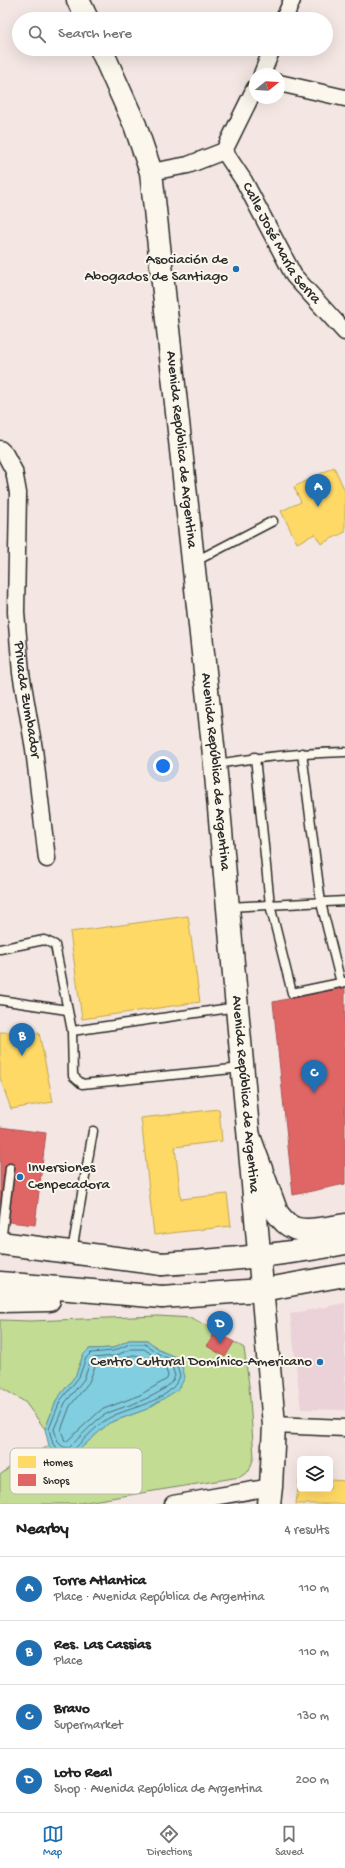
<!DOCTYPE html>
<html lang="en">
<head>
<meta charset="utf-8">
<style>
  body { margin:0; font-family:"Gochi Hand",sans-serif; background:#f6f6f6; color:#222 }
  .controls { position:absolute; right:12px; bottom:12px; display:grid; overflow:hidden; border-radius:6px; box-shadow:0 4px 16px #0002 }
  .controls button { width:36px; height:36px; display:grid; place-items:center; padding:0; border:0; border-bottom:1px solid #e0e0e0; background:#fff; color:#222; font:20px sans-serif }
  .compass { position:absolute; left:249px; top:68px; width:36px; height:36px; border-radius:50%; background:#fff; box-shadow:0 4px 16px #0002; rotate:72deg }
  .you { position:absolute; left:163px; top:766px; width:14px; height:14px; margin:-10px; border:3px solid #fff; border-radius:50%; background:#1a73e8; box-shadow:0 0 0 6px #1a73e833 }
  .badge { display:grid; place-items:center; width:26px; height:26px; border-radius:50%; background:#1f6fb2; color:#fff; font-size:13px; font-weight:700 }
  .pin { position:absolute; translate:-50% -33px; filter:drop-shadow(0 1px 2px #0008) }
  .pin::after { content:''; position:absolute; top:21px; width:14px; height:12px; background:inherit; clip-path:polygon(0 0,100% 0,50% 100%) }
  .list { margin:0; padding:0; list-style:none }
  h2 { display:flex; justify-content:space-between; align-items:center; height:52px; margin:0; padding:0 16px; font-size:17px }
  h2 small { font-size:13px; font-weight:400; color:#767676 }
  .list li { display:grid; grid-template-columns:26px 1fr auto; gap:12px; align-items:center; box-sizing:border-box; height:64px; padding:0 16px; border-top:1px solid #e0e0e0 }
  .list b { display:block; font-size:15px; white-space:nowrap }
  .list p { margin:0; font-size:13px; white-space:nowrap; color:#767676 }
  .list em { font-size:13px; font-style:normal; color:#767676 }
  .icon { flex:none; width:22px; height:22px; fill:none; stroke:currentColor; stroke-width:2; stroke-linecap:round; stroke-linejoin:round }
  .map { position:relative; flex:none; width:345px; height:1504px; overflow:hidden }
  .search { position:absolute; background:#fff; box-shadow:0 4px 16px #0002; left:12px; right:12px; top:12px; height:44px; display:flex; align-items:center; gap:10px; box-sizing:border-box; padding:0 14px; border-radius:22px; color:#767676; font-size:15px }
  .sheet { height:308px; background:#fff }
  nav { display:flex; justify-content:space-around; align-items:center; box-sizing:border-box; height:56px; border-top:1px solid #e0e0e0; background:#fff; font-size:11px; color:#767676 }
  nav a { display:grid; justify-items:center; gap:2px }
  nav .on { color:#1f6fb2 }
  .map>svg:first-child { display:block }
</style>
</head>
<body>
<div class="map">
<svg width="345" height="1504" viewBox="0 0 345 1504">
  <rect width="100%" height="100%" fill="#f3e6e3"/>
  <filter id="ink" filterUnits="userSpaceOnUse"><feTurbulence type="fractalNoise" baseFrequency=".025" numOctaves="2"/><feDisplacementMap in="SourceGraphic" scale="8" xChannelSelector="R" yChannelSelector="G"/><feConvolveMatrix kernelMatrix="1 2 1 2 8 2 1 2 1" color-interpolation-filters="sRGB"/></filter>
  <g filter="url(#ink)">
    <path fill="#ead2d8" d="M345,1303V1410L301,1409L290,1314Z"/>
    <path fill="#c3dc93" stroke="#77845f" d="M158,1316L192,1318L216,1331L207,1346L225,1356L234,1342L244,1348L249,1385L254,1457L249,1471L240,1477L74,1504H0V1475L14,1464L49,1446L59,1456L71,1457L109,1423L147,1409L179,1359L161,1351L147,1340H129L113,1348L89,1349L83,1355L76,1375L57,1399L45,1429L25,1402L0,1387V1320L31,1321Z"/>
    <path fill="#81cee1" stroke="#5f8d98" d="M129,1340H147L161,1351L180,1359L185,1377L179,1389L147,1409L109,1423L71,1457L59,1456L49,1446L45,1429L57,1399L76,1375L83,1355L89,1349L113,1348Z"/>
    <g fill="#ffd966" stroke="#bfa554">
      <path d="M334,467L345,491V532L321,544L315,534L297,543L281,511L301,502L294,487Z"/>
      <path d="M188,916L200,1002L82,1019L70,932Z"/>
      <path d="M0,1032L39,1033L53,1102L11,1109L0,1078Z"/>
      <path d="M219,1109L222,1141L175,1147L181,1199L227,1194L231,1226L154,1235L141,1118Z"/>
      <path d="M299,1480L300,1489H330V1480L345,1481V1504H296Z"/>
    </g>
    <g fill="#e06666" stroke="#aa5454">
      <path d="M345,987V1184L293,1195L273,1002Z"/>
      <path d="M0,1127L46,1133L35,1225L0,1221Z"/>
      <path d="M216,1331L234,1342L225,1357L207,1346Z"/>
    </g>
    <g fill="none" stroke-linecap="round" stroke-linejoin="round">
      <g stroke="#4d6c74" stroke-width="1">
        <path d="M130,1344H145L159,1354L176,1362L180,1376C169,1404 129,1406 107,1419C94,1428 82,1442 70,1453L61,1452L53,1444L49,1429L60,1401L79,1377L86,1358L91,1353L113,1351Z"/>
        <path d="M131,1349H144L157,1358L172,1366L175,1376C166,1397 125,1405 106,1414C94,1421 79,1438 69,1448L63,1447L58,1442L54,1429L65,1403L84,1379L91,1360L94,1358L115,1356Z"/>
        <path d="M133,1355C145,1355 155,1364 166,1370L168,1375L167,1379L140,1395L101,1410L67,1441H65L61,1430L70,1406L89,1382L96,1364L117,1362Z"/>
      </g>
      <defs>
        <g id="lane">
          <path d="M194,562L273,521"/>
          <path d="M302,753L321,903L341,983"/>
          <path d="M255,757L270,905L292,993L345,982"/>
          <path d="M217,764C259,757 302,753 345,752"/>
          <path d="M229,907L345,901"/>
          <path d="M0,949L44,940L55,945L72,1031L73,1076L82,1084L242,1068"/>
          <path d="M0,1000L67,1010"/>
          <path d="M72,1031L237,1007"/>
          <path d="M1,1242L10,1168"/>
          <path d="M72,1251L93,1131"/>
        </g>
        <g id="street">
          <path d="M284,19L292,0"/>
          <path d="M262,74L272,49"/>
          <path d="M279,83L345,98"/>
          <path id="s1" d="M224,151L244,181L294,276L345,332"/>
          <path d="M151,172L188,165L224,151L255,88"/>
          <path id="s2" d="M0,449L5,454L14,471L18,493L16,612L21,673L34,749L47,859"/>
          <path d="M274,1425L345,1428"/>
          <path d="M173,1504L271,1487"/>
        </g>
        <g id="secondary">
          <path d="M78,0L87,19"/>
          <path id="s3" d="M101,49L135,125L151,172L215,764L256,1218L274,1425L271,1487L269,1504"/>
        </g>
        <g id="primary">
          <path d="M0,1243L162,1264"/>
          <path d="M0,1283L162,1297"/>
          <path d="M0,1301L49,1300"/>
        </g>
        <g id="highway">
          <path d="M249,1136L277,1213C282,1219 286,1225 294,1228C306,1233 332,1227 345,1225"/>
          <path d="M162,1264C223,1260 285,1255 345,1243"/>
          <path d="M162,1297L262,1290L345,1275"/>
        </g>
      </defs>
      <use href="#lane" stroke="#2b2b2b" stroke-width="11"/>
      <use href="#street" stroke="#2b2b2b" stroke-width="19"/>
      <use href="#secondary" stroke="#2b2b2b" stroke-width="25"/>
      <use href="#primary" stroke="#2b2b2b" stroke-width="25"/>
      <use href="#highway" stroke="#2b2b2b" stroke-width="25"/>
      <use href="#lane" stroke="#fbf7ec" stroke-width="8"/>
      <use href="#street" stroke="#fbf7ec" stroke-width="16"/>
      <use href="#secondary" stroke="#fbf7ec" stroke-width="22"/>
      <use href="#primary" stroke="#fbf7ec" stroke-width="22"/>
      <use href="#highway" stroke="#fbf7ec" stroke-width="22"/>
    </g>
  </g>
  <g fill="#1f6fb2" stroke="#fbf7ec" stroke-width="1.5">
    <circle cx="236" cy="269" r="4"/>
    <circle cx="20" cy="1177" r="4"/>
    <circle cx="320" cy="1362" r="4"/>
  </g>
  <g text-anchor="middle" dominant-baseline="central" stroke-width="4" stroke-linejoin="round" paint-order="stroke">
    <g font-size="15" fill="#2b2b2b" stroke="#fbf7ec">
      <text stroke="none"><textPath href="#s1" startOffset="109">Calle José María Serra</textPath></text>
      <text stroke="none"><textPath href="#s3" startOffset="412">Avenida República de Argentina</textPath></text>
      <text stroke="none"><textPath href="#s2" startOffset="256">Privada Zumbador</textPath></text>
      <text stroke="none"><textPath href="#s3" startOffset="736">Avenida República de Argentina</textPath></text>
      <text stroke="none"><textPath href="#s3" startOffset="1060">Avenida República de Argentina</textPath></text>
    </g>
    <g font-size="15" fill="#2b2b2b" stroke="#fbf7ec" text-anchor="end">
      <text x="228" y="260">Asociación de<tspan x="228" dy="17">Abogados de Santiago</tspan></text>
      <text x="28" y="1168" text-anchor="start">Inversiones<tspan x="28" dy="17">Cenpecadora</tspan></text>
      <text x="312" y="1362">Centro Cultural Domínico-Americano</text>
    </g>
  </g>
  <rect x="10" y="1448" width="132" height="46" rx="6" fill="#fbf7ec" stroke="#bdbab2" stroke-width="1"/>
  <rect x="18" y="1456" width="18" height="12" fill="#ffd966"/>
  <rect x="18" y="1474" width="18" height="12" fill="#e06666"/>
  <g font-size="11" fill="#2b2b2b">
    <text x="43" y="1466">Homes</text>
    <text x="43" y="1484">Shops</text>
  </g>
</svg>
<div class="controls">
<button><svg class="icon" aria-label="layers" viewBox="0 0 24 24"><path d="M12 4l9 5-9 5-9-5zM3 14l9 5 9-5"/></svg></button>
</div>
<svg class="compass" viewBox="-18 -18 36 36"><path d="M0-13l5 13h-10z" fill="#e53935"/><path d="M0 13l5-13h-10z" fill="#767676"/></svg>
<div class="you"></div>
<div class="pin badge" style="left:318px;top:507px">A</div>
<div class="pin badge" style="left:22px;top:1056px">B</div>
<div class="pin badge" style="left:314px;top:1093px">C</div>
<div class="pin badge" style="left:220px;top:1344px">D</div>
<div class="search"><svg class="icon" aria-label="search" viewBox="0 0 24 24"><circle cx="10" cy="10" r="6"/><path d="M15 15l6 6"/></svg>Search here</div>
</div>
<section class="sheet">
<h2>Nearby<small>4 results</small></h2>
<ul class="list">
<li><span class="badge">A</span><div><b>Torre Atlantica</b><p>Place · Avenida República de Argentina</p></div><em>110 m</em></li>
<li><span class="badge">B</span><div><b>Res. Las Cassias</b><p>Place</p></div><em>110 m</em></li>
<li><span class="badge">C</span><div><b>Bravo</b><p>Supermarket</p></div><em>130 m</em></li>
<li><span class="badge">D</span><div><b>Loto Real</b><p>Shop · Avenida República de Argentina</p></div><em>200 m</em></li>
</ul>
</section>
<nav>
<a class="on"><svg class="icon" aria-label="map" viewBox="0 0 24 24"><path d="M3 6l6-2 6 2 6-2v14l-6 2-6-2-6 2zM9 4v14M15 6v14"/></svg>Map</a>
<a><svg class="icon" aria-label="directions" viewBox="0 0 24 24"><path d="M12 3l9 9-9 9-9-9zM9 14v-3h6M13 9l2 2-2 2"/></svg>Directions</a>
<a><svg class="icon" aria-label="saved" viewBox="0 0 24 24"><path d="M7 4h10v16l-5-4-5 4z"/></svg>Saved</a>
</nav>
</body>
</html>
